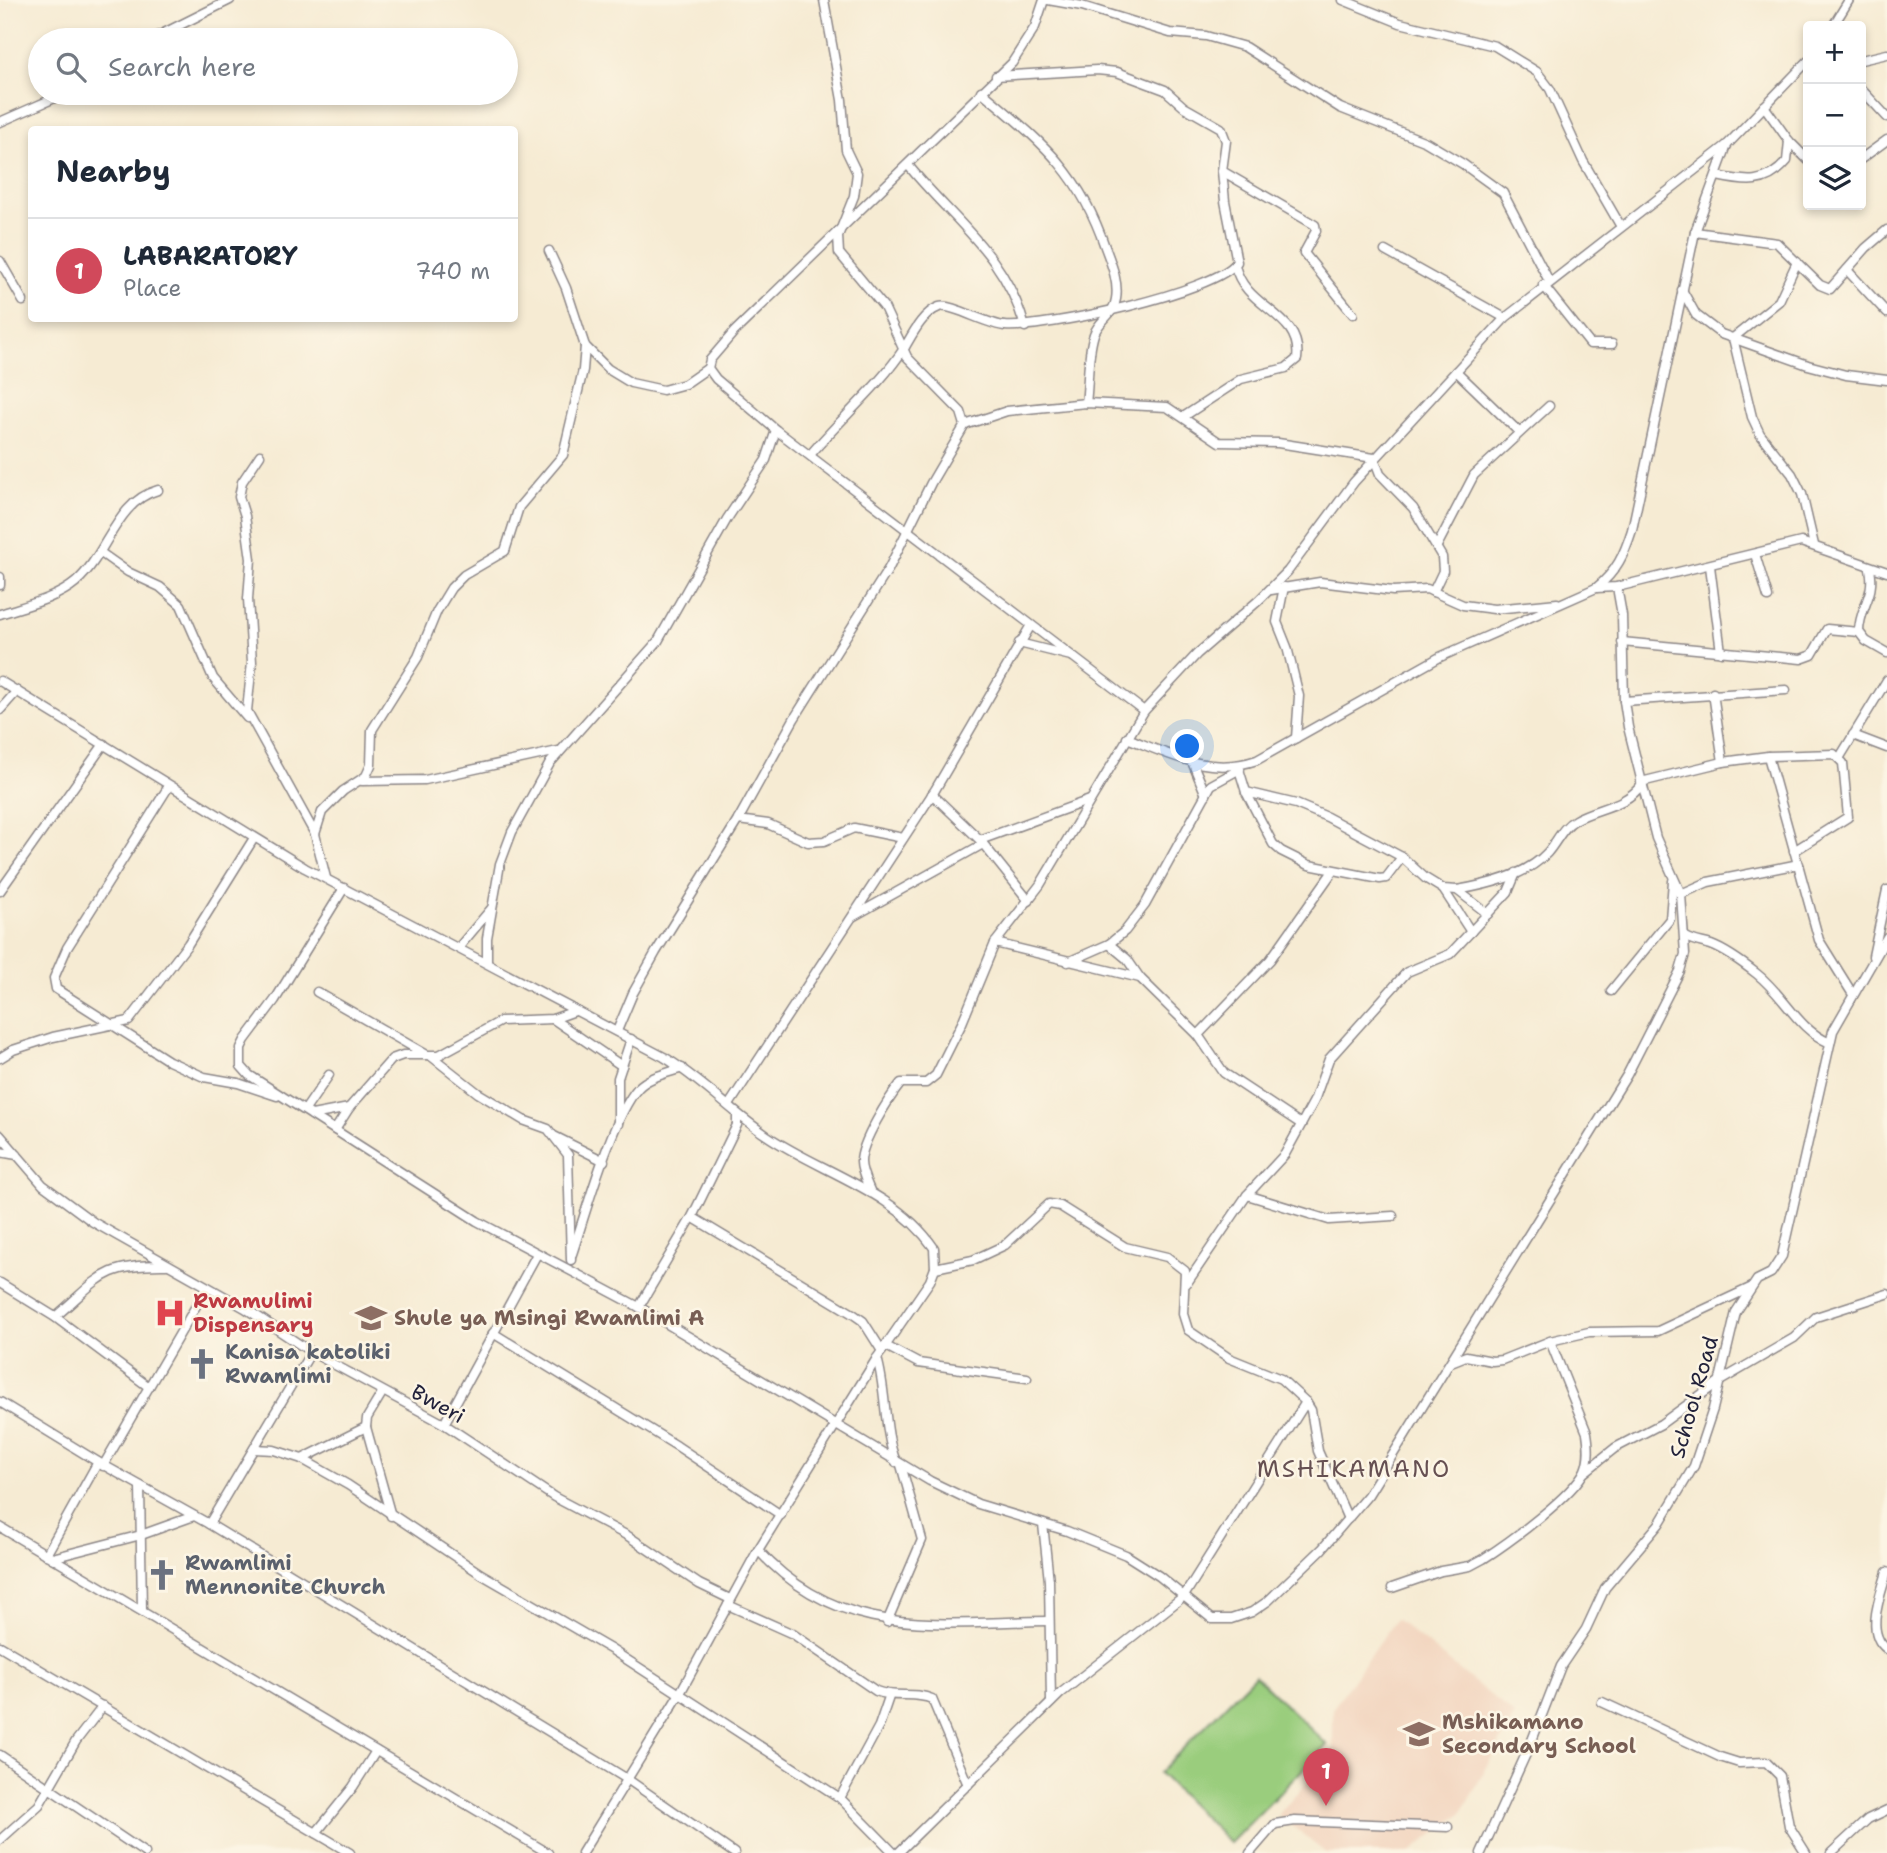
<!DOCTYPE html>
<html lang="en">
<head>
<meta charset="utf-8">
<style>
  body { margin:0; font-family:"Shantell Sans",sans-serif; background:#f6f6f7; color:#1f2937 }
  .controls { position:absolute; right:21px; top:21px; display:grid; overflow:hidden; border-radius:7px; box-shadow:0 4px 10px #0003 }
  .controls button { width:63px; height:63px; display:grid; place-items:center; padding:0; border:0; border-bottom:2px solid #e0e1e3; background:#fff; color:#1f2937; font:35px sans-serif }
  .you { position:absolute; left:1188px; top:747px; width:24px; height:24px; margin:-18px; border:5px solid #fff; border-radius:50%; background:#1a73e8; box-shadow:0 0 0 10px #1a73e833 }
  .badge { display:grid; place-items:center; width:46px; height:46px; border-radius:50%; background:#d1495b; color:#fff; font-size:23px; font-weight:700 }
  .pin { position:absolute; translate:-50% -58px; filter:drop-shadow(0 2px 4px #0008) }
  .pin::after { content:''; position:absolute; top:37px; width:24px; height:21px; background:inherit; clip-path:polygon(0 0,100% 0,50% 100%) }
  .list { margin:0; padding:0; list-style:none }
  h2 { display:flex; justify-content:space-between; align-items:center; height:91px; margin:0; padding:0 28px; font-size:30px }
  h2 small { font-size:23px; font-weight:400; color:#747a83 }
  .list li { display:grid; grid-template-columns:46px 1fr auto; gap:21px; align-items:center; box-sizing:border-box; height:105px; padding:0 28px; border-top:2px solid #e0e1e3 }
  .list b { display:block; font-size:26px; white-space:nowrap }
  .list p { margin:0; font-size:23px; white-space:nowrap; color:#747a83 }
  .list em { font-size:23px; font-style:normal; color:#747a83 }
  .icon { flex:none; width:38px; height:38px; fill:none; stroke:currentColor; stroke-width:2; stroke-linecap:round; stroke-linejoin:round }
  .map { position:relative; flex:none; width:1887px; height:1853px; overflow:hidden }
  .search { position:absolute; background:#fff; box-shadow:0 4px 10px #0003; left:28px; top:28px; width:490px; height:77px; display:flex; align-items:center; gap:18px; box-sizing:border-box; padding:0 24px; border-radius:38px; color:#747a83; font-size:26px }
  .panel { position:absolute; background:#fff; box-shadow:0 4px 10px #0003; left:28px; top:126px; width:490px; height:196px; border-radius:7px }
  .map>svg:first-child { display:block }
</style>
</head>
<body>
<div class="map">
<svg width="1887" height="1853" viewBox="0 0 1887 1853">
  <rect width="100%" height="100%" fill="#fcf5e5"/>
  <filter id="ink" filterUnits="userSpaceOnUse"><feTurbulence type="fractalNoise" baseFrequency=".0143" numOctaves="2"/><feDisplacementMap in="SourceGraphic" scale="14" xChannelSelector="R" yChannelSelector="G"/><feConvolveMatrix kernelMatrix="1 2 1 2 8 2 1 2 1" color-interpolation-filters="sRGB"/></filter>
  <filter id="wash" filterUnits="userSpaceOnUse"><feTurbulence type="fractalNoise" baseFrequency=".00686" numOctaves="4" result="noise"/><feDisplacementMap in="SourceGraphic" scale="28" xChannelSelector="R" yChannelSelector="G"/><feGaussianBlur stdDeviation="1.57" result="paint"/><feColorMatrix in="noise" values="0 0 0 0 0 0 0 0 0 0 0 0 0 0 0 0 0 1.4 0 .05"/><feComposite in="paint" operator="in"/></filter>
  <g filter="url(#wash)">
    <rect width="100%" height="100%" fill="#f6ebd3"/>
    <path fill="#f2d4be" d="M1396,1619L1515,1715L1461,1814L1409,1853H1326L1278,1815L1333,1753V1708Z"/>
    <path fill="#9acd7d" stroke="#5e785c" stroke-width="2" d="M1255,1675L1327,1745L1230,1843L1159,1773Z"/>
  </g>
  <g filter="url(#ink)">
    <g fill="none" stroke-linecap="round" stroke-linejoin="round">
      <defs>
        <g id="minor">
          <path d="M1044,0L1035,27L1012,63L734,332L710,360L708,368L716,379L776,430L1144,711"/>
          <path d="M1048,0L1082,6L1170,33L1206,36L1245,47L1340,108L1426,142L1463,164L1503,193L1549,281"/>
          <path d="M1343,0L1400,23L1495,46L1537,72L1550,89L1583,161L1620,225"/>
          <path d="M1833,26L1849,0"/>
          <path d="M150,40L230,0"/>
          <path d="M1861,60L1887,54"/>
          <path d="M1861,89L1887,117"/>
          <path d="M981,91C1041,142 1079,170 1105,247C1111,263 1119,282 1116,299C1114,315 1099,320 1094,334C1087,356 1089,381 1086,403"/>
          <path d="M1764,106L1789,141L1808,160"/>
          <path d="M0,122L66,93"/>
          <path d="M1861,159L1887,140"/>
          <path d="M908,165C954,222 1004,252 1025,327"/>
          <path d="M1222,171L1315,225L1316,231L1304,253L1353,314"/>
          <path d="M1717,176C1745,182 1766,186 1787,161L1789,141"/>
          <path d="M1695,232L1777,243L1820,285L1830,289L1866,248L1887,230"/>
          <path d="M549,251L566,288L585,346L608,369L631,383L663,390L685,384L708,368"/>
          <path d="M1385,251L1505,318"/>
          <path d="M0,261L23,301"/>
          <path d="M1797,262L1779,301L1733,338L1752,417L1760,434L1792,474L1802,494L1814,545"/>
          <path d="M1847,270L1887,313"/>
          <path d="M1543,285L1590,344H1612"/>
          <path d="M1682,290L1696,315L1721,334L1808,365L1846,375L1887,380"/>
          <path d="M1456,371L1519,432"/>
          <path d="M1183,417L1241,379L1286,368L1297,359C1303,313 1244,309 1235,265"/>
          <path d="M965,425L1007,411L1086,403L1167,407L1219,442L1278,443L1374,458L1380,474L1413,508L1442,557L1443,571L1433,592"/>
          <path d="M260,455L242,482L239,497L245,516L251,559L248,599L252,662L247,711L315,834"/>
          <path d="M810,455C841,418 879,387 905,347C913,333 923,313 939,307C951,303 987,325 1005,326C1044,329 1216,292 1237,262L1225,201L1222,171L1226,141L1221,128L1184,107L1165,90L1117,72L1097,70L996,76"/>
          <path d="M1437,546L1474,475L1549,406"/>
          <path d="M101,553L128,572L160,587L181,605L213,678L247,718"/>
          <path d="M1755,554L1768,597"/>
          <path d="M1710,566L1721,652"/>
          <path d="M1870,569C1876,596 1859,607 1859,632L1866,641L1887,653"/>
          <path d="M0,577V585"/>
          <path d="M1284,587L1277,622L1287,647L1299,696L1296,738"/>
          <path d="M1596,588L1617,587L1801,542L1887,572"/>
          <path d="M1271,590L1320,582L1393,591L1427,589L1463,605L1494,609L1557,603"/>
          <path d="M0,614C24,606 56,599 76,582C108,554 115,502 158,490"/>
          <path d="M1622,642L1801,659L1812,655L1827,629L1859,632"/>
          <path d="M1019,643L1071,656"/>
          <path d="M0,681L305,868L664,1057C701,1079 730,1111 766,1135C820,1172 894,1190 934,1248L935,1268L930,1281L877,1358L758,1550L679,1695L582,1853"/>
          <path d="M1713,693L1723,762"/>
          <path d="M1624,701L1786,690"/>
          <path d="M0,710L17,691"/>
          <path d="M1853,735L1887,748"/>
          <path d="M1127,738C1171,755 1210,776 1257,760L1440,657L1596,588C1617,571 1624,555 1632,530L1695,232L1727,145"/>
          <path d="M1768,756L1819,940L1852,993"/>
          <path d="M1840,757L1887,680"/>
          <path d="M1193,764L1206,795"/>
          <path d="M1238,766L1246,792L1273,844L1281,851L1309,865L1380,879L1386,878L1402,857"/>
          <path d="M362,781L425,780L558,751"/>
          <path d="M1641,782L1723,762L1768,756L1834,754L1843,763L1848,817L1794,851"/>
          <path d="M169,786L67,948L54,978L56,989L169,1061L204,1077L238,1083L277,1096"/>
          <path d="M1246,792L1296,804L1327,817L1402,857L1425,878L1443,889L1457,890L1488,914"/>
          <path d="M932,794L980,840L1029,901"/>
          <path d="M738,820L768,824L808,842L824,841L854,828L903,838"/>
          <path d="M980,840L1090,800"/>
          <path d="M326,878L315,834L322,812L343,791L366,776L371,765L372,730L418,657L437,611L451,588L464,575L505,551L519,507L563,455L583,370L585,346"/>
          <path d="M344,888L275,1000L245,1040L241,1048V1066L249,1075L477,1221L639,1307L930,1481L978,1504L1067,1531L1126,1555L1159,1576L1212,1619H1231L1252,1612L1268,1601L1322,1549L1368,1495L1627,1075L1680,971L1685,954L1681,894L1656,838L1628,727L1624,701L1622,615L1617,587"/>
          <path d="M1443,889L1471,932"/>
          <path d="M1457,890C1486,885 1526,876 1547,853C1557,842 1562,827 1575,820C1598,807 1626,807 1642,784"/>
          <path d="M0,891L104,744"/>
          <path d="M1681,894L1708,882L1799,864"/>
          <path d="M854,916L983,844"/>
          <path d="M1686,937C1695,942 1702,942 1711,945C1727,951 1743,963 1757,974C1785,996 1797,1029 1830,1043"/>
          <path d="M995,943L1140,978L1198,1035L1224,1073L1301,1124"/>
          <path d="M1109,944L1127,959L1140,978"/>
          <path d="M459,947L491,909"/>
          <path d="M1873,956L1887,890"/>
          <path d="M487,962V938L500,864L512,832L550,763L658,641L727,519L766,460L776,430"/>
          <path d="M1068,962L1109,944L1125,931L1145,905L1211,785L1240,769"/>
          <path d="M1611,991L1670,919L1673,881"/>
          <path d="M317,992L427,1055"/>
          <path d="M553,1019L622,1066"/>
          <path d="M617,1031L633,993L656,952L738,820L794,719L889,568L931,483L965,425L961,412L907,357L884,307L839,253L838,236L854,196L857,173L846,150L842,100L824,0"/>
          <path d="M1198,1035L1270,960L1333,871"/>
          <path d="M431,1056L478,1093L523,1120L548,1129L568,1155L571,1260"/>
          <path d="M0,1058L13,1050L53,1037L129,1021L188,944L254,838"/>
          <path d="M729,1105L935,790L1031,625"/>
          <path d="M305,1110L329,1075"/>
          <path d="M312,1115L349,1108"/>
          <path d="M618,1124V1078L631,1039"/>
          <path d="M335,1130L349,1108L392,1059L403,1055H439L501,1021L553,1019L575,1011"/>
          <path d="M0,1135L43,1185L93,1222L245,1308L311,1352L444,1424L554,1497L628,1536L699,1584L730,1599"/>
          <path d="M554,1136L604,1161"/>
          <path d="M0,1152L17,1155"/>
          <path d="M871,1193C867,1183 861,1172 861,1162C861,1142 889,1098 901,1083H926L936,1075L962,1023L995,943L1040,885L1144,711L1197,654L1258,601L1288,571L1354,482L1505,318L1727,145L1808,61"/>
          <path d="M1247,1195L1329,1220L1393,1216"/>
          <path d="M692,1217L853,1314L863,1321L882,1351"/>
          <path d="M572,1254C585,1215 612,1117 638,1088C648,1077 668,1073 682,1068"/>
          <path d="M935,1268L973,1260L1005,1245L1049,1204L1060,1206L1125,1247L1167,1257L1185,1271L1183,1314L1188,1330L1229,1358L1281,1379L1306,1402L1311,1410L1318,1451L1348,1519"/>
          <path d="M0,1283L55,1317L149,1387"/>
          <path d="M1187,1283L1247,1195L1285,1154L1314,1101L1329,1059L1407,972L1450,954L1508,892L1516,873"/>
          <path d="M639,1307L692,1217L737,1125V1115"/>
          <path d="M55,1317C100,1279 101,1264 166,1265"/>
          <path d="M493,1333L677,1446L781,1515"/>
          <path d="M886,1346L918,1363L1027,1378"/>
          <path d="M877,1358C887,1392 883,1429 896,1462"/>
          <path d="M1451,1362L1466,1356L1492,1361L1502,1360L1550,1341L1589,1332L1658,1331L1750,1288"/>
          <path d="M382,1393L367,1418L366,1427L391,1516"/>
          <path d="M0,1402L98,1462L209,1524L627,1779L734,1853"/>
          <path d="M444,1424L537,1254"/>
          <path d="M254,1449L274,1450L302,1459L348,1485L481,1574L612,1650L840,1798L894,1853"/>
          <path d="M302,1459L366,1427"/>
          <path d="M103,1466L207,1287"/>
          <path d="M1585,1472L1615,1448L1661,1424L1720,1381L1794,1338L1816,1317L1887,1294"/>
          <path d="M140,1486L142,1610"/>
          <path d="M209,1524L311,1352"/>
          <path d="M1043,1524L1049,1581L1051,1702"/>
          <path d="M0,1527L548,1853"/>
          <path d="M758,1550C842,1642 939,1622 1049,1621"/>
          <path d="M46,1555L98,1462"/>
          <path d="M52,1558L141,1535L194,1516"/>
          <path d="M1887,1572C1881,1594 1864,1633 1887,1649"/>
          <path d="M1392,1588L1441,1571L1470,1566L1483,1559C1508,1543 1574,1495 1585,1470C1590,1458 1589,1446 1587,1433L1550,1341"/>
          <path d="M728,1605L793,1634L876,1691C895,1699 914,1691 932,1699L968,1785"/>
          <path d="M887,1622L922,1540L901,1465"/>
          <path d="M0,1646L350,1853"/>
          <path d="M1602,1702L1720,1757L1739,1763L1766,1762L1780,1776L1789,1826L1806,1853"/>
          <path d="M0,1755L145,1853"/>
          <path d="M840,1798L879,1726L889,1697"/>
          <path d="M316,1833L353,1787L376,1751"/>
          <path d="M0,1840L39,1805L76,1741L103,1706"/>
          <path d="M898,1853L1061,1693L1184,1596L1306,1402"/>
          <path d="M1250,1853L1275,1824L1295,1821L1448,1827"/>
          <path d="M1481,1853L1531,1743L1561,1666L1586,1629L1605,1588L1659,1524L1694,1466L1713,1409L1736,1312L1757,1280L1771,1273L1782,1256L1833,1031L1887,937"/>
          <path d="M1831,1853L1868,1819L1887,1810"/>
        </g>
      </defs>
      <use href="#minor" stroke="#8c8687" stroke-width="11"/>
      <use href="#minor" stroke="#fff" stroke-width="8"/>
    </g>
  </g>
  <defs>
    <symbol id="hospital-bare" viewBox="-9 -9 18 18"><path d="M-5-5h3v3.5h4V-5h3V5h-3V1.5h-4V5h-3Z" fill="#e0444e" stroke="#fcf5e5" stroke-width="2.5" paint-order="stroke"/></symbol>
    <symbol id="school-bare" viewBox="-9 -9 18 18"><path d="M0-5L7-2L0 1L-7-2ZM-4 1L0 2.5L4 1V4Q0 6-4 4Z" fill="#8d6e63" stroke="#fcf5e5" stroke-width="2.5" paint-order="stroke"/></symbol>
    <symbol id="church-bare" viewBox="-9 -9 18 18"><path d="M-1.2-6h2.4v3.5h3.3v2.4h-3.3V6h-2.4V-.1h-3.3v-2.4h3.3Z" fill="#6b7280" stroke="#fcf5e5" stroke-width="2.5" paint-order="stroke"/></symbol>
  </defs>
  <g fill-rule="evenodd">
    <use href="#hospital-bare" x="148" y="1291" width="44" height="44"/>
    <use href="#school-bare" x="349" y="1296" width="44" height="44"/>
    <use href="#church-bare" x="180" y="1342" width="44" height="44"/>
    <use href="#church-bare" x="140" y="1553" width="44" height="44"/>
    <use href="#school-bare" x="1397" y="1712" width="44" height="44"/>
  </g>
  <g text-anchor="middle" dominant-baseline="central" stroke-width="5" stroke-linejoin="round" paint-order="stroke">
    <g font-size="21" font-weight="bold" fill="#be3a42" stroke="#fcf5e5" text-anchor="start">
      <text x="193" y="1301">Rwamulimi<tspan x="193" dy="24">Dispensary</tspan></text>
    </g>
    <g font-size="21" font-weight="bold" fill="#785e54" stroke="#fcf5e5" text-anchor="start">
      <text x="394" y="1318">Shule ya Msingi Rwamlimi A</text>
      <text x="1442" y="1722">Mshikamano<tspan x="1442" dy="24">Secondary School</tspan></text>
    </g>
    <g font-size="21" font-weight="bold" fill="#5b616d" stroke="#fcf5e5" text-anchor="start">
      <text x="225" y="1352">Kanisa katoliki<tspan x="225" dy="24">Rwamlimi</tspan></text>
      <text x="185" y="1563">Rwamlimi<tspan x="185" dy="24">Mennonite Church</tspan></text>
    </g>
    <g font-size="21" fill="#22223b" stroke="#fcf5e5">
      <text transform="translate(1694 1397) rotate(-74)">School Road</text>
      <text transform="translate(438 1404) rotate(29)">Bweri</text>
    </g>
    <g font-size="24" letter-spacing="2" fill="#665052" stroke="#fcf5e5">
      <text x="1354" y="1469">MSHIKAMANO</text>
    </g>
  </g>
</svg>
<div class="controls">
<button>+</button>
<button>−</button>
<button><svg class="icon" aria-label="layers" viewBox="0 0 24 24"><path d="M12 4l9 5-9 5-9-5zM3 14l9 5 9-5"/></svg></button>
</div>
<div class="you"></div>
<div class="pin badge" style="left:1326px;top:1806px">1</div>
<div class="search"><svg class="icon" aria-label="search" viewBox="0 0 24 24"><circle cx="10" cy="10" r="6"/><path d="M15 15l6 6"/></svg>Search here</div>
<section class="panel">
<h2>Nearby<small></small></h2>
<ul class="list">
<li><span class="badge">1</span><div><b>LABARATORY</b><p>Place</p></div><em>740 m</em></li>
</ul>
</section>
</div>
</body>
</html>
